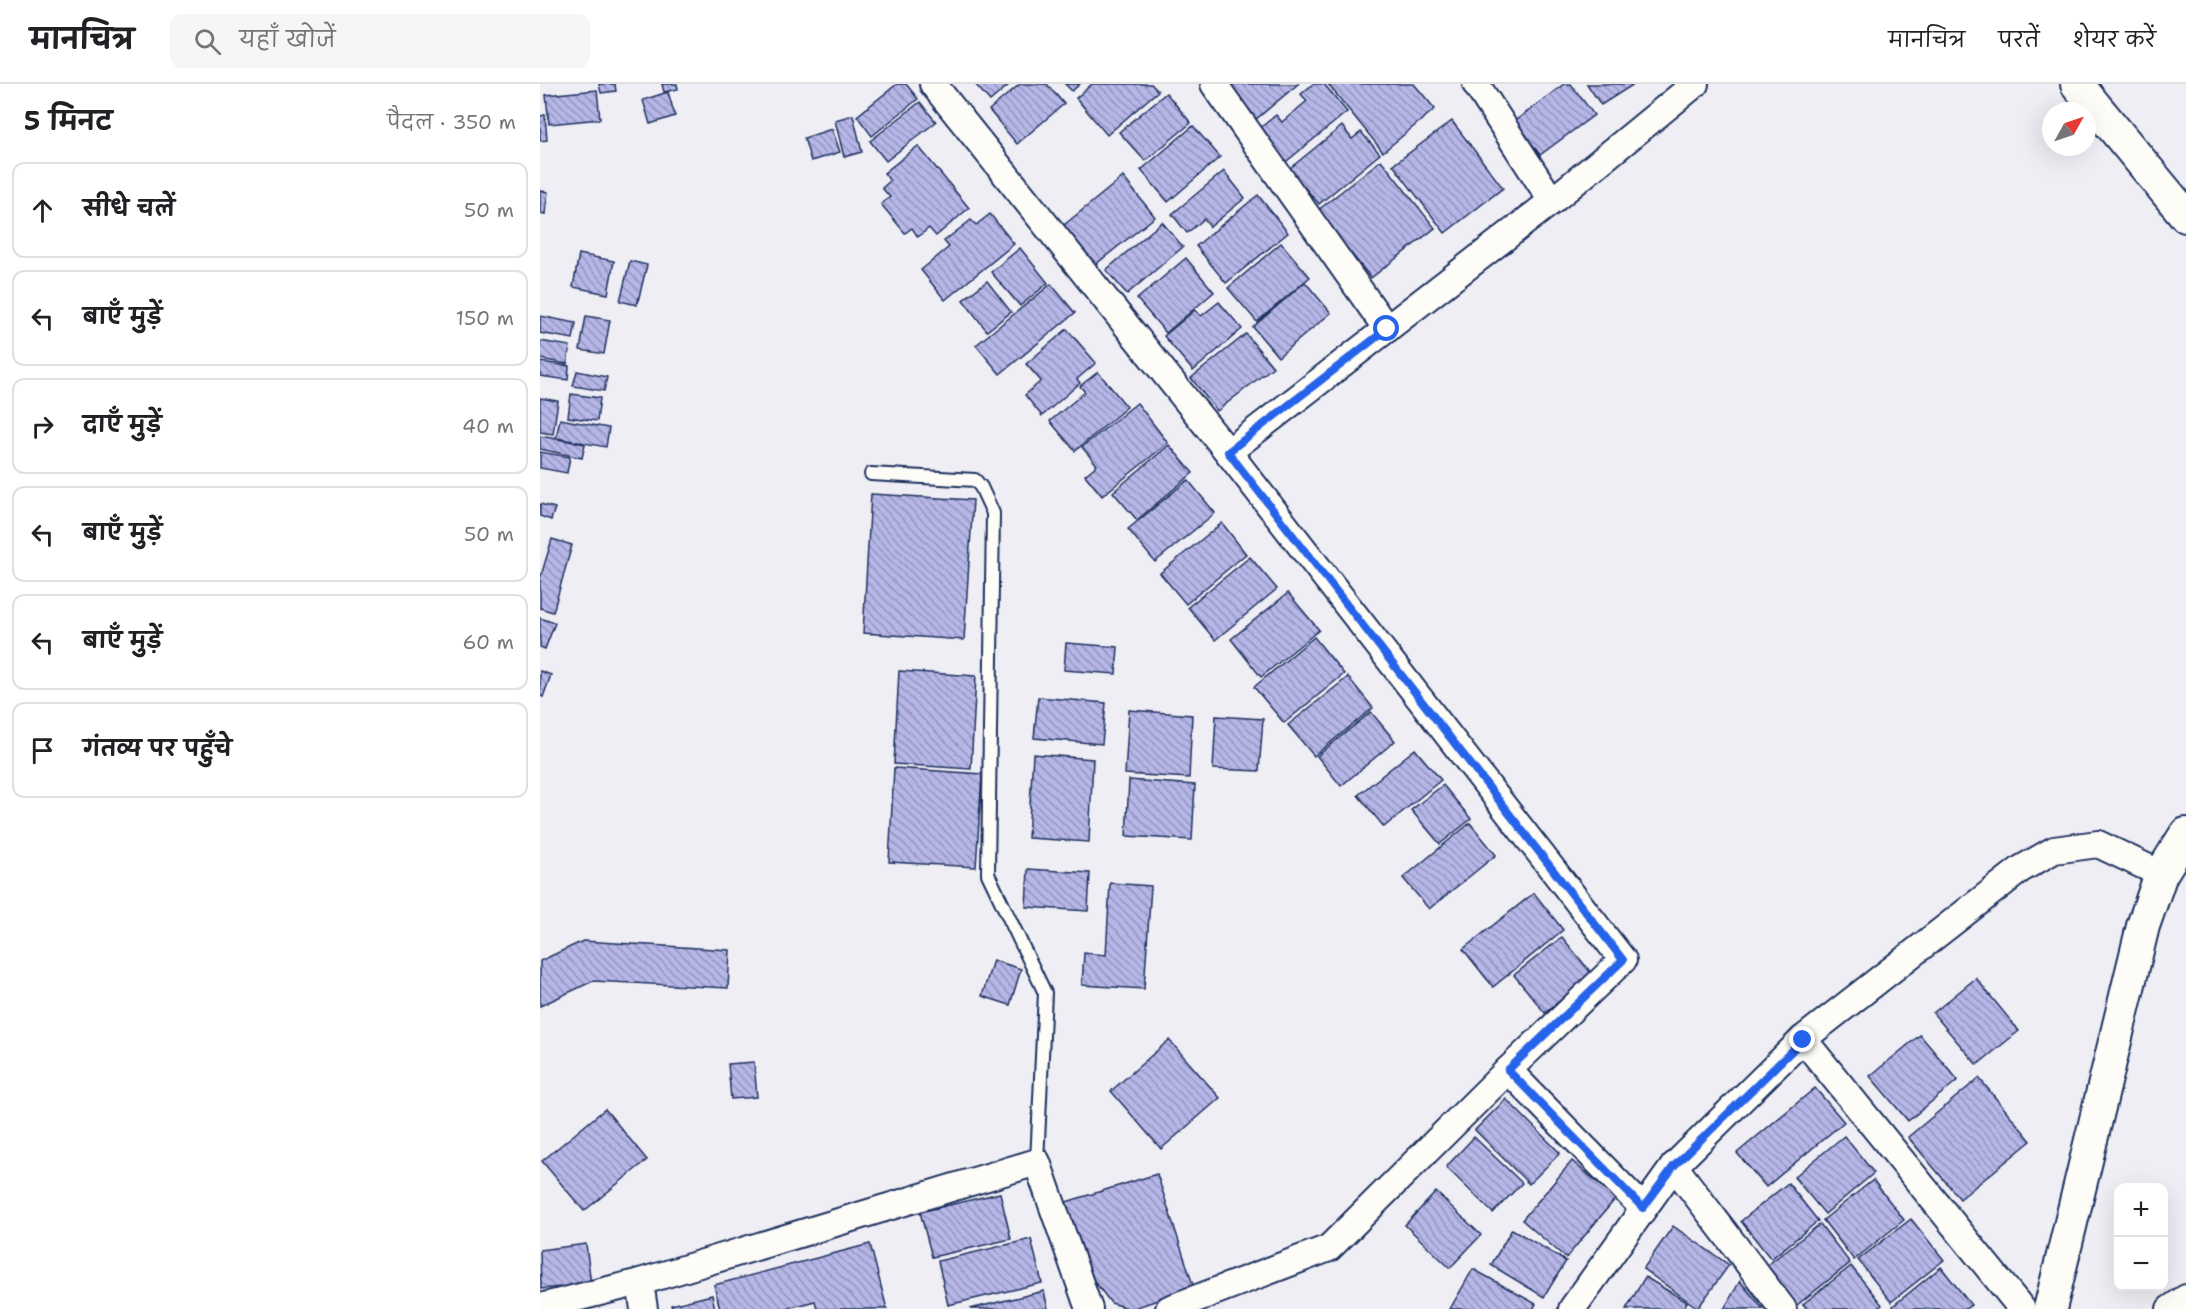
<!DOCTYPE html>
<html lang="hi">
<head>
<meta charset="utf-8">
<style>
  body { margin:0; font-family:"Shantell Sans","Playpen Sans Deva",sans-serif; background:#f6f6f6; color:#202124 }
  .controls { position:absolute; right:18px; bottom:18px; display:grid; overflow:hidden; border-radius:12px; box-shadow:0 6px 24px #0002 }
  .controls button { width:54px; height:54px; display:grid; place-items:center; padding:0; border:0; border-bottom:2px solid #e0e0e0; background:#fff; color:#202124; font:30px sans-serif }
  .compass { position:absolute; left:1502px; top:18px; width:54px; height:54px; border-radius:50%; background:#fff; box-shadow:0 6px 24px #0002; rotate:50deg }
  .stop { position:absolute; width:18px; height:18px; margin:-14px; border:4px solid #2563eb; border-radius:50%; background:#fff }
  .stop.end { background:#2563eb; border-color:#fff; box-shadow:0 2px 6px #0008 }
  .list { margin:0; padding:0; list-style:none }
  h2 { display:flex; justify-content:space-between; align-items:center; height:78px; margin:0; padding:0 24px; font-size:26px }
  h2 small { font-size:20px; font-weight:400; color:#757577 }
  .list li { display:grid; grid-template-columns:39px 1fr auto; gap:18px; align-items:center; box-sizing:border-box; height:96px; margin:0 12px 12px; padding:0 12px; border:2px solid #e0e0e0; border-radius:12px }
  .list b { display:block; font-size:22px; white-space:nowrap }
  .list em { font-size:20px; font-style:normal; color:#757577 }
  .icon { flex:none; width:33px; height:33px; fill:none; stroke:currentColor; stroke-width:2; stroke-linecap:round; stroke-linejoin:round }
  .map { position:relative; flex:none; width:1646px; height:1225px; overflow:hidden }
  header { display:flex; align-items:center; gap:36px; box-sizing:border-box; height:84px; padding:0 30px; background:#fff; border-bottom:2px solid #e0e0e0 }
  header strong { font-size:28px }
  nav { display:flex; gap:33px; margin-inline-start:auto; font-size:21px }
  .search { width:420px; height:54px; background:#f6f6f6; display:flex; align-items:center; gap:15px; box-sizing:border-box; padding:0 21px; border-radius:12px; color:#757577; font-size:22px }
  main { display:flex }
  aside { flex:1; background:#fff }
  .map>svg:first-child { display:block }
</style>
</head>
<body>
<header>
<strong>मानचित्र</strong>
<div class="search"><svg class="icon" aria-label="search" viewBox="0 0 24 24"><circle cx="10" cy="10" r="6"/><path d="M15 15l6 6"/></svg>यहाँ खोजें</div>
<nav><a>मानचित्र</a><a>परतें</a><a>शेयर करें</a></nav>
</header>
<main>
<aside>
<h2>5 मिनट<small>पैदल · 350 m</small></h2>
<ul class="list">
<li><svg class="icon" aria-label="ahead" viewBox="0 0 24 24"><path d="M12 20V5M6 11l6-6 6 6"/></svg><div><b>सीधे चलें</b></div><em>50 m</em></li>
<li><svg class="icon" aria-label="left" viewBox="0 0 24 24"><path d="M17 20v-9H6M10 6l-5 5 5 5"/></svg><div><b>बाएँ मुड़ें</b></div><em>150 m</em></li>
<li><svg class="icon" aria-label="right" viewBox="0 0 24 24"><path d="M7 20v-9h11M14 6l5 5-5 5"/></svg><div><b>दाएँ मुड़ें</b></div><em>40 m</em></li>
<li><svg class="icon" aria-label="left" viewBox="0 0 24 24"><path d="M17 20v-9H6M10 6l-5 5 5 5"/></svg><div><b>बाएँ मुड़ें</b></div><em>50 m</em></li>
<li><svg class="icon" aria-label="left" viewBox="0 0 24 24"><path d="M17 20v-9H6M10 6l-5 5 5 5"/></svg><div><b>बाएँ मुड़ें</b></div><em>60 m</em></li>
<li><svg class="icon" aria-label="arrive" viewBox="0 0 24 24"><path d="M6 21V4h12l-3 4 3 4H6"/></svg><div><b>गंतव्य पर पहुँचे</b></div></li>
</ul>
</aside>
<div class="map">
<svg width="1646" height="1225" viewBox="0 0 1646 1225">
  <defs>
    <pattern id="building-back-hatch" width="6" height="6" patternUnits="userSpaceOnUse" patternTransform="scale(1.5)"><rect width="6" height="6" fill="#b6b6e7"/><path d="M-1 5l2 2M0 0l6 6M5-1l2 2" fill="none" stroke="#9394be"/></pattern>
  </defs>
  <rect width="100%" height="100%" fill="#efeef4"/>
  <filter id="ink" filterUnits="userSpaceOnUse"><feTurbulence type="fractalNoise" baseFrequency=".0167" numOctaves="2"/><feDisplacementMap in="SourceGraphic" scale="12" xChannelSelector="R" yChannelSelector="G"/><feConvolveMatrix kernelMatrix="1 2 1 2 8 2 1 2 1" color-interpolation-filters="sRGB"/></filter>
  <g filter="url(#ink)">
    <g fill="url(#building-back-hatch)" stroke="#1b2f5e" stroke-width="1.5">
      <path d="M59,0H75L76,7L61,9Z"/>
      <path d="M122,0H137L138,5L124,8Z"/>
      <path d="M357,0H366L378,15L332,52L317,32Z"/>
      <path d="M435,0H470L450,17Z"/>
      <path d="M480,0H507L524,20L477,60L449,26Z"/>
      <path d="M525,0H540L532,7Z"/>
      <path d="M552,0H611L618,7L567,51L536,14Z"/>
      <path d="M688,0H758L709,41Z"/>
      <path d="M773,0H784L807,28L742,81L715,48L736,31L742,38L767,17L761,10Z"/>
      <path d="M788,0H874L895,25L843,68Z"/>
      <path d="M1024,0H1031L1054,31L1000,71L975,37Z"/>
      <path d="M1047,0H1094L1061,21Z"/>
      <path d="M57,6L60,35L9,40L6,11Z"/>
      <path d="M128,8L135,32L110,40L103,16Z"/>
      <path d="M626,9L651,39L605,77L579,48Z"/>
      <path d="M380,18L396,38L346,77L330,57Z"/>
      <path d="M5,31L7,56L0,57V32Z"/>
      <path d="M313,31L322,68L304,73L295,36Z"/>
      <path d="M912,37L963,104L905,149L853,81Z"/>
      <path d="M653,42L680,73L628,118L601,86Z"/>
      <path d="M802,42L812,55L821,48L840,70L779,120L749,85Z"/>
      <path d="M292,45L300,68L271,77L264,54Z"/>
      <path d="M378,62L429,124L396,152L389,144L378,153L372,144L365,149L341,120L350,113L342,104L350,97L344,89Z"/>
      <path d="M841,76L895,144L831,194L777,127Z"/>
      <path d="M684,87L705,114L670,143L664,135L647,149L632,130Z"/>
      <path d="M583,93L615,133L551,184L519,145Z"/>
      <path d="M0,107L8,108L5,130L0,129Z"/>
      <path d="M718,111L748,149L686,199L656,162Z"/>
      <path d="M450,130L474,160L405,216L381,186L409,163L404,157L431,136L436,141Z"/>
      <path d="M622,138L643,163L587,210L566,186Z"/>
      <path d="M741,159L770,193L717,238L688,204Z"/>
      <path d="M480,164L508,199L480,222L451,188Z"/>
      <path d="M39,170L74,177L68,210L33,203Z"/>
      <path d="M646,174L674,208L626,249L597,215Z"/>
      <path d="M90,177L107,181L97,221L80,217Z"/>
      <path d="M447,197L471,228L447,247L423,216Z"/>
      <path d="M765,198L791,229L738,273L713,243Z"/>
      <path d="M511,200L535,229L460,290L436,261Z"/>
      <path d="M679,218L702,245L653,287L624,252L655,226L661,232Z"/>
      <path d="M0,232L36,239L33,255L0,249Z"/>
      <path d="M46,232L70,236L64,270L40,266Z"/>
      <path d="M527,245L556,279L537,295L540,299L502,332L485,311L501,297L486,280Z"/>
      <path d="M706,250L733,283L677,327L651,294Z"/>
      <path d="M0,257L30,262L27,280L0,275Z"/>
      <path d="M0,278L29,282L28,296L0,292Z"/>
      <path d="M37,287L67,293L64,307L33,302Z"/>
      <path d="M558,288L587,323L535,367L510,337L545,308L540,302Z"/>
      <path d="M31,310L60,314L57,337L28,333Z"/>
      <path d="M0,314L18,317L13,350L0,348Z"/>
      <path d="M597,319L628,359L562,412L545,391L557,381L542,363Z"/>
      <path d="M20,335L69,344L66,363L16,354Z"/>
      <path d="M0,352L45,360L42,374L0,365Z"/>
      <path d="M629,361L653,389L597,436L573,408Z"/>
      <path d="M0,368L30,373L27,389L0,384Z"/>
      <path d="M648,396L675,429L615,478L588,445Z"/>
      <path d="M331,410L433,416L424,556L323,549Z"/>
      <path d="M0,420L15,424L11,436L0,432Z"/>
      <path d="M682,439L706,470L646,520L620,489Z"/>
      <path d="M12,455L32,461L13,528L0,524V495Z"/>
      <path d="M710,473L737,505L675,556L648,523Z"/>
      <path d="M748,509L779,546L721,593L691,555Z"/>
      <path d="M0,534L15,539L5,565L0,563Z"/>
      <path d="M774,553L804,590L744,639L714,603Z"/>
      <path d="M526,559L578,563L576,590L524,586Z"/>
      <path d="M0,587L11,591L3,613L0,611Z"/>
      <path d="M359,587L436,592L431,685L354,680Z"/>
      <path d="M808,593L833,624L774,672L748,641Z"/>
      <path d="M498,613L566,619L562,660L494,654Z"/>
      <path d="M589,626L652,631L649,694L585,690Z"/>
      <path d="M831,628L855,657L801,702L777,672Z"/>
      <path d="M676,632L723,635L719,687L673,685Z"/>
      <path d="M875,665L901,696L844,743L818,711Z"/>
      <path d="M493,670L553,675L549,758L488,754Z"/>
      <path d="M354,684L442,690L436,783L349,778Z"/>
      <path d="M589,696L655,701L652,756L586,752Z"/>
      <path d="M903,701L931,735L900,760L871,726Z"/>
      <path d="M930,739L956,771L889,825L863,794Z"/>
      <path d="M488,785L550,789L548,827L486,823Z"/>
      <path d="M570,799L611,802L604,905L542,901L544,869L566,871Z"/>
      <path d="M994,809L1023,846L953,903L923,865Z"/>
      <path d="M1022,853L1052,890L1005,929L974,891Z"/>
      <path d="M43,857L190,866L188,904L53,897L0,922V877Z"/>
      <path d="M453,876L481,885L470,921L442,912Z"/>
      <path d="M1436,894L1479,947L1437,981L1393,929Z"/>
      <path d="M1380,951L1418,996L1368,1037L1330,992Z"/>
      <path d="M629,956L680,1014L621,1065L571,1007Z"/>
      <path d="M214,978L217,1013L191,1015L188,980Z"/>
      <path d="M1439,994L1491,1057L1420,1115L1368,1053Z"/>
      <path d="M1275,1004L1304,1038L1226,1103L1197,1069Z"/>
      <path d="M966,1015L1020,1069L989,1100L935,1046Z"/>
      <path d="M65,1025L107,1076L44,1127L2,1077Z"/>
      <path d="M1304,1052L1334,1089L1285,1130L1254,1093Z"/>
      <path d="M934,1053L982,1099L953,1129L906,1083Z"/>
      <path d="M1032,1077L1076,1114L1026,1174L982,1136Z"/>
      <path d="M617,1090L654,1204L591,1225L571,1219L548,1189L526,1118Z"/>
      <path d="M1333,1096L1364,1136L1314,1176L1283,1136Z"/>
      <path d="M1248,1099L1278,1137L1231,1175L1201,1137Z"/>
      <path d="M896,1108L941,1151L910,1184L865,1141Z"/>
      <path d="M460,1109L471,1155L392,1173L380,1128Z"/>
      <path d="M1371,1135L1404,1176L1351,1218L1318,1176Z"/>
      <path d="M1280,1140L1310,1179L1257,1221L1226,1182Z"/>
      <path d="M1133,1142L1189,1181L1158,1224L1103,1185Z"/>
      <path d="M972,1145L1026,1177L1004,1213L951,1181Z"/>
      <path d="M491,1155L502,1199L408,1221L398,1177Z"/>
      <path d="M46,1160L51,1200L1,1205L0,1166Z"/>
      <path d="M330,1160L347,1225H277L275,1217L244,1225H180L174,1201Z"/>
      <path d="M1311,1182L1342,1221L1337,1225H1267L1263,1220Z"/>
      <path d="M1401,1183L1431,1221L1425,1225H1355L1353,1222Z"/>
      <path d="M933,1185L996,1220L993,1225H910Z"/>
      <path d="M1105,1193L1147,1218L1143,1225H1086Z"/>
      <path d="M1200,1197L1223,1225H1184Z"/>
      <path d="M504,1207L508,1225H430Z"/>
      <path d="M172,1211L175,1225H132L131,1221Z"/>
    </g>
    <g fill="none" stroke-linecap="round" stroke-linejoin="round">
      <defs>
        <path id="service" d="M331,390L435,396L441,403L453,429L448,790L505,909L497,1078"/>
        <g id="minor">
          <path d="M393,0L688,368L1083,876L968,986L789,1164L629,1225"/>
          <path d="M674,0L847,245"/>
          <path d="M936,0L1012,117"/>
          <path d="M688,368L1012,117L1155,0"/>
          <path d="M1263,955L1482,1225"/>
          <path d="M968,986L1103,1124"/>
          <path d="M1134,1082L1243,1225"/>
          <path d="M100,1198L104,1225"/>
          <path d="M0,1223L100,1198L497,1078L549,1225"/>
          <path d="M1032,1225L1134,1082L1263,955L1481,785L1514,766L1558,760L1621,790"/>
          <path d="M1630,1225L1646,1214"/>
        </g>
        <g id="tertiary">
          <path d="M1537,0L1646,132"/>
          <path d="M1510,1225L1603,842L1621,790L1646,750"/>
        </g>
      </defs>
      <use href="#service" stroke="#1b2f5e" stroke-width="16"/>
      <use href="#minor" stroke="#1b2f5e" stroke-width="30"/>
      <use href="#tertiary" stroke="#1b2f5e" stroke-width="36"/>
      <use href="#service" stroke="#fdfcf7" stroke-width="12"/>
      <use href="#minor" stroke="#fdfcf7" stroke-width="26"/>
      <use href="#tertiary" stroke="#fdfcf7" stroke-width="32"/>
    </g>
  </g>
  <g fill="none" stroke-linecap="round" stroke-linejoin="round" filter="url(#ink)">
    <path stroke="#2563eb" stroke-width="8" d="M847,245L688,368L1083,876L968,986L1103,1124L1134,1082L1263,956"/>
  </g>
</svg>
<div class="controls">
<button>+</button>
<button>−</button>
</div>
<svg class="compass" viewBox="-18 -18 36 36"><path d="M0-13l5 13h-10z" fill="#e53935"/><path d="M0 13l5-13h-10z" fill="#757577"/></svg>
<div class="stop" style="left:847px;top:245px"></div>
<div class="stop end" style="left:1263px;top:956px"></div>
</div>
</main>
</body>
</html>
